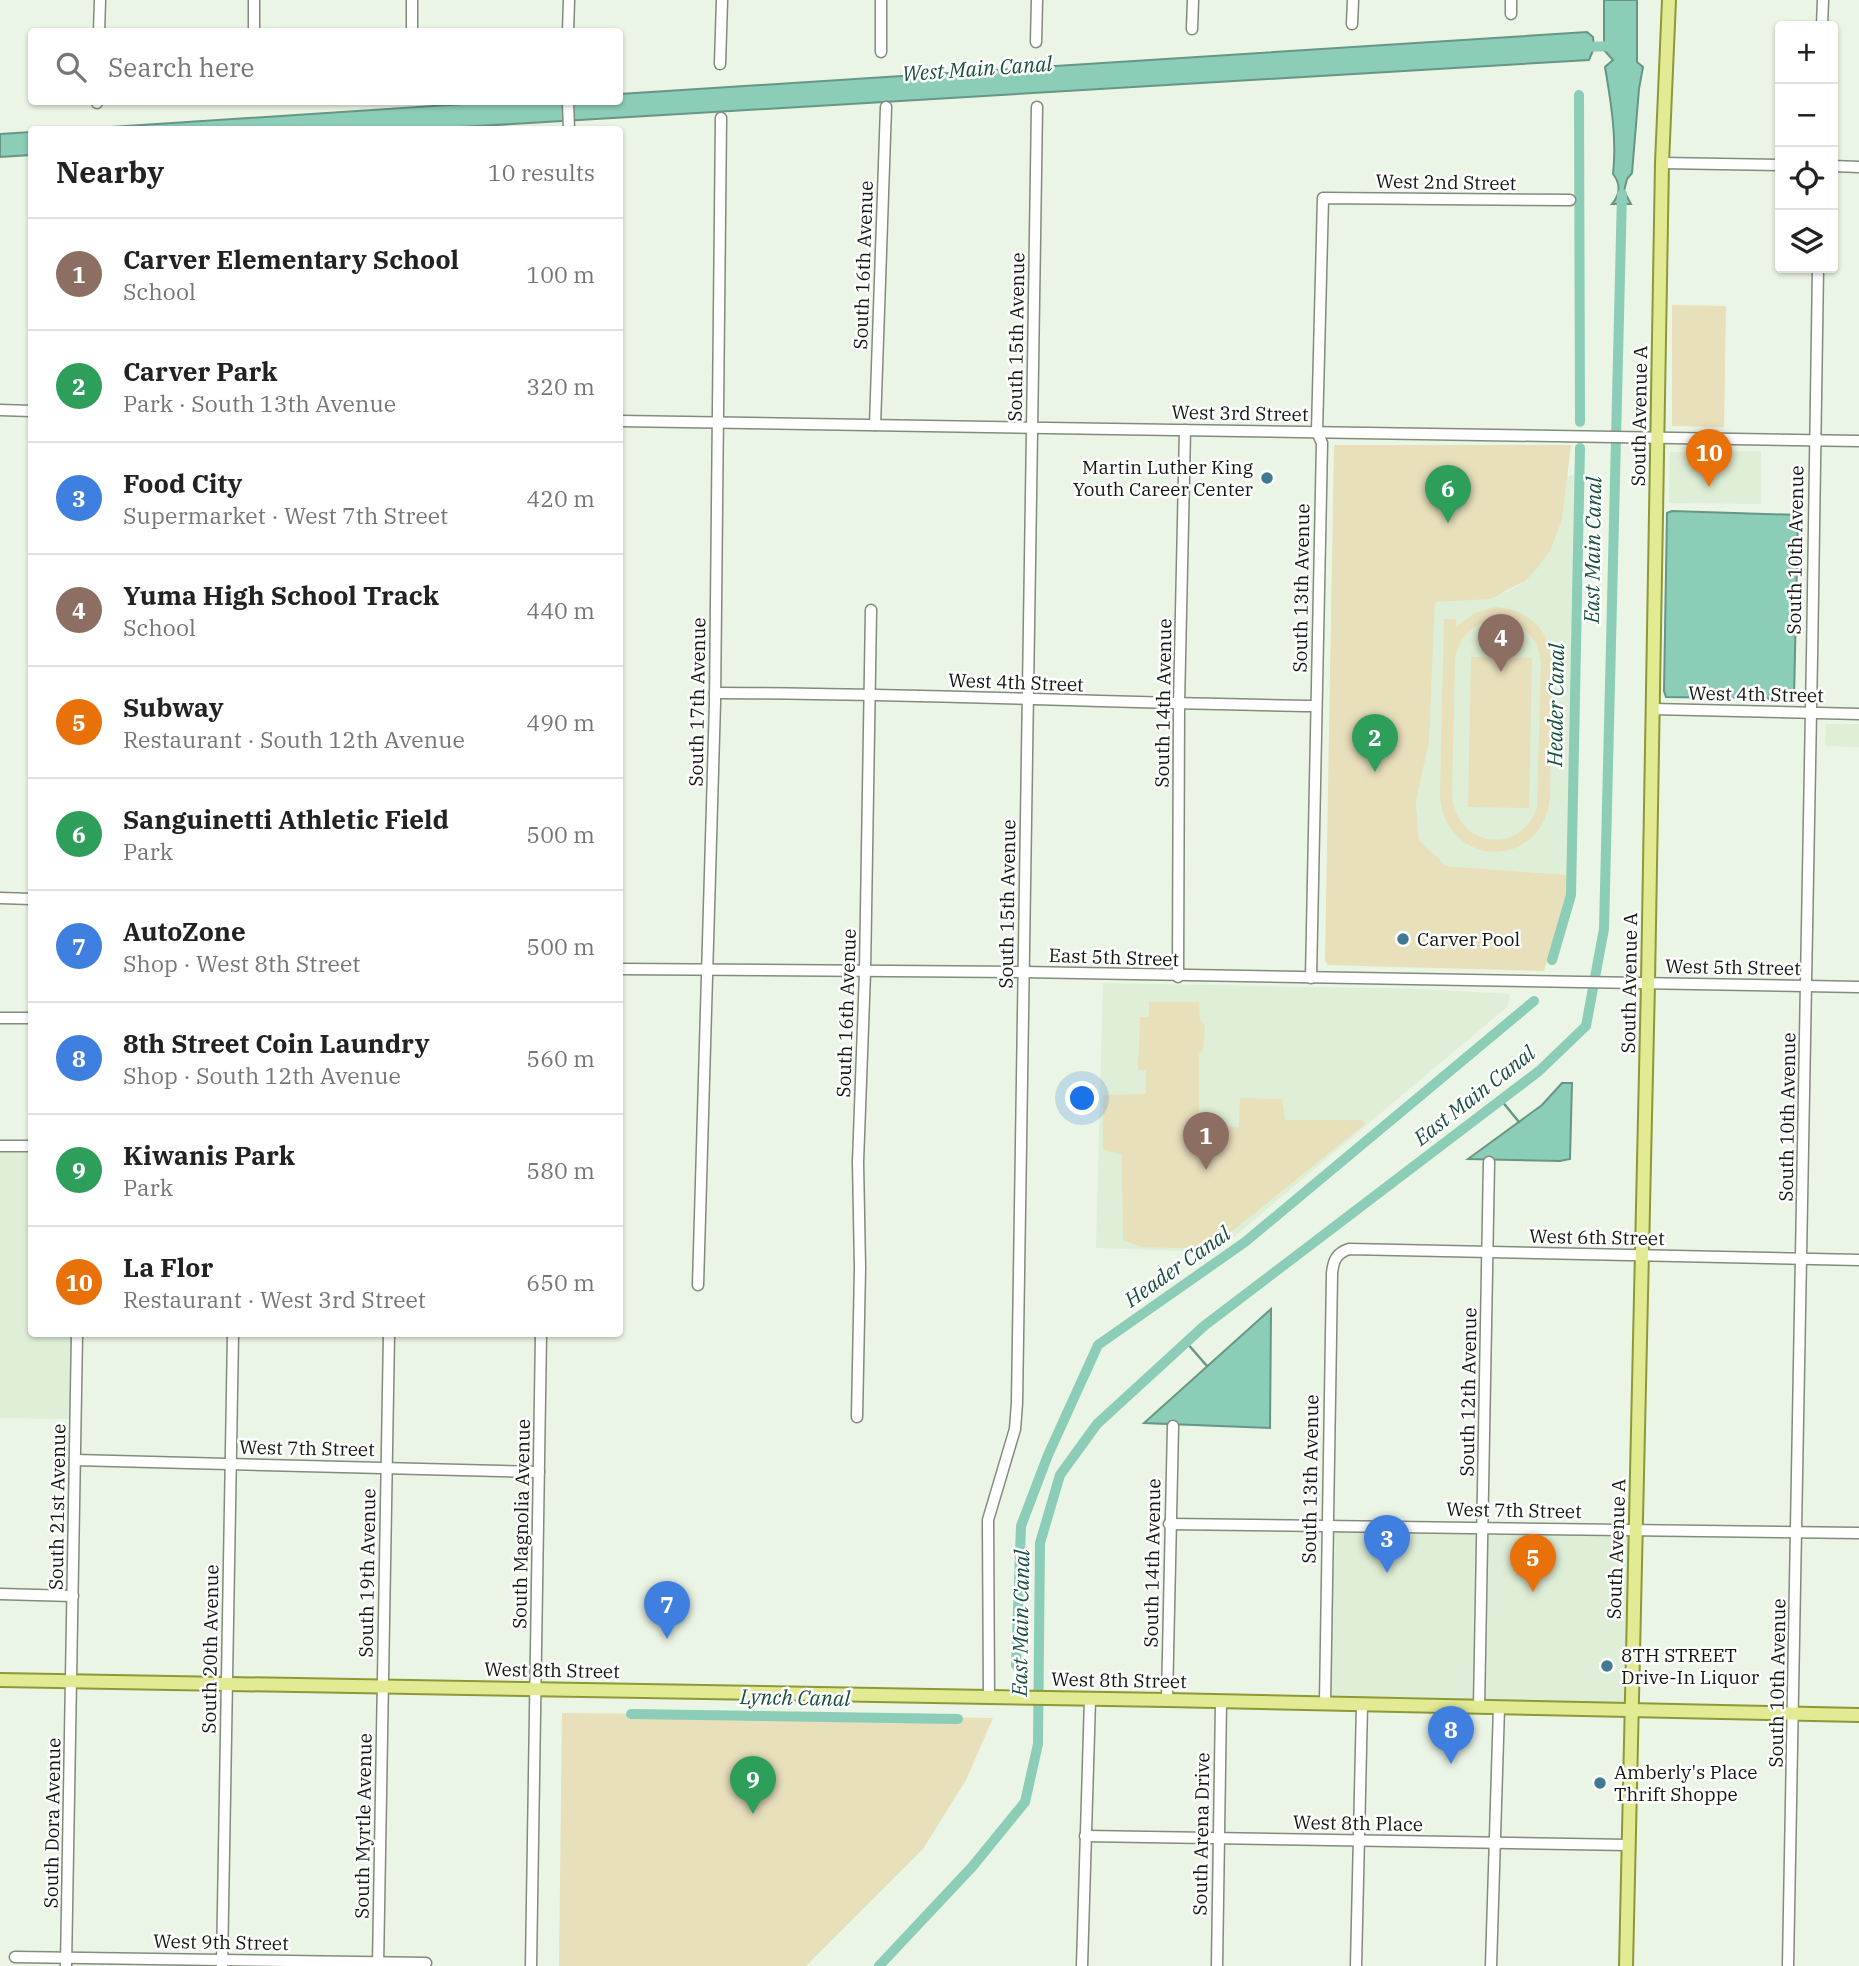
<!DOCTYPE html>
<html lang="en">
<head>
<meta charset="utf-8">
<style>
  body { margin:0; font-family:"IBM Plex Serif",serif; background:#f2f2f2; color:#222 }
  .controls { position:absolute; right:21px; top:21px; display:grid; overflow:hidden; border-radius:7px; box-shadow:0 2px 5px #0004 }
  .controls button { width:63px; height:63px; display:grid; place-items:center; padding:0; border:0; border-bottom:2px solid #e0e0e0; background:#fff; color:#222; font:35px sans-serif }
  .you { position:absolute; left:1083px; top:1099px; width:24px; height:24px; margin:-18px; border:5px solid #fff; border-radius:50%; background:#1a73e8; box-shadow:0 0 0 10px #1a73e833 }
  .badge { display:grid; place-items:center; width:46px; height:46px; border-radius:50%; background:#0b8043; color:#fff; font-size:23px; font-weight:700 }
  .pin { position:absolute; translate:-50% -58px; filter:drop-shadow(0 2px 4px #0008) }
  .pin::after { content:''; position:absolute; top:37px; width:24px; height:21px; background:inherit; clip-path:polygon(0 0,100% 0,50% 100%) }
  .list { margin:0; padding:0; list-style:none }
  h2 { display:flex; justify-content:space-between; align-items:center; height:91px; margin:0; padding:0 28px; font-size:30px }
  h2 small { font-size:23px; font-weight:400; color:#767676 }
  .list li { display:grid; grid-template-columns:46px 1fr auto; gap:21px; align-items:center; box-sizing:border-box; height:112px; padding:0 28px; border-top:2px solid #e0e0e0 }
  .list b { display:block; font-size:26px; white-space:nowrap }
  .list p { margin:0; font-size:23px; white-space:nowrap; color:#767676 }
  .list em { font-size:23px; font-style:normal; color:#767676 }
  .icon { flex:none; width:38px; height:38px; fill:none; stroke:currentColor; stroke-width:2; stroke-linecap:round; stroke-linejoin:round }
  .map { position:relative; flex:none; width:1859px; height:1966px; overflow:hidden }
  .search { position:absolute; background:#fff; box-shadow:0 2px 5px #0004; left:28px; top:28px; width:595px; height:77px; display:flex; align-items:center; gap:18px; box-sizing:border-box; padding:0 24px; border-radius:7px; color:#767676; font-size:26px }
  .panel { position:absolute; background:#fff; box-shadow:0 2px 5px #0004; left:28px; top:126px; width:595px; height:1211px; border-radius:7px }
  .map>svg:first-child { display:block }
</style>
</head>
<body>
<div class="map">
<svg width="1859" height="1966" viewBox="0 0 1859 1966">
  <rect width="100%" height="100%" fill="#ebf5e5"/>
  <g fill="#dfeed6">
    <path d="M1761,451V504L1669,503L1670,452Z"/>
    <path d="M1574,475L1567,875L1446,866L1419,840L1416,802L1429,742L1435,602L1507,592L1525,581L1536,570L1551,549L1562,520L1567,476Z"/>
    <path d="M1826,724H1859V747L1825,746Z"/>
    <path d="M1103,983L1421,989L1510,994L1508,1006L1216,1252L1096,1248Z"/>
    <path d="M0,1146H31L32,1334H77L76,1419L0,1418Z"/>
    <path d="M1327,1525L1637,1530L1632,1710L1325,1704Z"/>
  </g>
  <g fill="#e8dfbb" fill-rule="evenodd">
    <path d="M1672,305L1726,306L1724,427L1672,426Z"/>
    <path d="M1334,445H1571L1562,520L1551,549L1536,570L1525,581L1490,599L1435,602L1429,742L1416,802L1419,840L1446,866L1567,875V896L1544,971L1328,965L1325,961Z"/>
    <path d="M1496,607C1527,609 1549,629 1552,659L1550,797C1543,872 1443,869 1440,794L1444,619H1456V627L1475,613ZM1496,619C1521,622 1539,636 1541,663L1537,808C1518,858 1455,846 1452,794L1455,658C1460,635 1474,623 1496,619Z"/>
    <path d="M1471,657L1532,658L1529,808L1468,807Z"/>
    <path d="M1149,1002H1199L1200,1019L1205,1026L1203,1050L1199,1054V1125L1239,1127L1240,1098L1282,1099L1285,1120H1362L1365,1124L1210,1249L1141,1247L1123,1240L1122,1155L1103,1149V1095L1146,1094V1070H1138L1140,1017H1149Z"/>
    <path d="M562,1713L993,1718L966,1780L923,1849L806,1966H559Z"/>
  </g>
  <g fill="#8bcdb7" stroke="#679685" stroke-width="2">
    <path d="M1604,0H1637V62L1643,67L1639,89L1632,173L1627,179L1624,191L1631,204H1612C1620,195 1621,184 1613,174C1617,139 1611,102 1605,67L1613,60L1604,50Z"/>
    <path d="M1587,32L1593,37L1594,48L1589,60L428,129L65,130L494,102H620V94Z"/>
    <path d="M31,132V155L0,157V134Z"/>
    <path d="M1672,511L1798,515L1794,699L1666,697L1664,691L1667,513Z"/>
    <path d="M1562,1083H1572L1570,1159L1560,1161L1468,1159L1542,1105Z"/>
    <path d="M1271,1309L1270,1428L1144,1423Z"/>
  </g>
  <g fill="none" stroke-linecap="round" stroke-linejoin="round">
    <g stroke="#679685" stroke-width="2.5">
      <path d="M1501,1100L1519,1122"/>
      <path d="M1186,1342L1207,1366"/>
    </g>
    <g stroke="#8bcdb7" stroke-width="10">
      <path d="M1581,47L1615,46"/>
      <path d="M1579,95L1580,422"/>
      <path d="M1552,960L1571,895L1580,448"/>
      <path d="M1016,1665L1021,1526L1048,1455L1098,1345L1245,1242L1534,1001"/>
      <path d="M631,1714L958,1719"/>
      <path d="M879,1966L972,1867L1025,1802L1038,1744L1040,1543L1060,1475L1097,1424L1204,1326L1539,1071L1586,1026L1604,929L1622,194"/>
    </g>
    <defs>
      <g id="minor">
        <path d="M1511,0V14"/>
        <path d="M1352,24L1353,0"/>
        <path d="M1822,26L1823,0"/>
        <path d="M1192,29L1193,0"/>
        <path d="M99,32L100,0"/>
        <path d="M254,32V0"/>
        <path d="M412,32V0"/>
        <path d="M568,32L569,0"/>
        <path d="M1036,42L1037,0"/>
        <path d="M881,52V0"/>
        <path d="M720,64L722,0"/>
        <path d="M568,102L569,130"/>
        <path d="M97,103V102"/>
        <path d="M1662,163L1780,165"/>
        <path d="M1833,166L1859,167"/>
        <path d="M0,410L32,411"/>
        <path d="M620,421L1859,441"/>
        <path d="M875,425L886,107"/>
        <path d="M715,693C915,693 1116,703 1316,706"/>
        <path d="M1653,709L1859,714"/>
        <path d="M0,898L32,899"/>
        <path d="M620,969L1023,972L1859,987"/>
        <path d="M1178,977L1179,704L1185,430"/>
        <path d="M1311,978L1322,443L1317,432L1323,198L1570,200"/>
        <path d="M0,1018H32"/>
        <path d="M0,1146H32"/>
        <path d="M698,1285L715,702L721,118"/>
        <path d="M857,1417L860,1268L858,1162L865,972L871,610"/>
        <path d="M75,1460L539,1472"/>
        <path d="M1169,1524L1859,1533"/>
        <path d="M0,1594L73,1596"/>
        <path d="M989,1698L988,1520L1015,1429L1017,1403L1037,107"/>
        <path d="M1167,1700L1173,1426"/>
        <path d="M1325,1704L1332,1274C1333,1260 1337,1253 1349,1249L1859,1260"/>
        <path d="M1479,1707L1489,1162"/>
        <path d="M1085,1836L1629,1845"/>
        <path d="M15,1957L426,1963"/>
        <path d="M66,1966L77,1334"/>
        <path d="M222,1966L233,1334"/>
        <path d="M378,1966L389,1334"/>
        <path d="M531,1966L541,1334"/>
        <path d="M1082,1966L1090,1699"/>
        <path d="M1217,1966L1221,1702"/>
        <path d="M1356,1966L1362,1705"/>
        <path d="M1491,1966L1499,1707"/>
        <path d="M1788,1966C1802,1400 1809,834 1818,268"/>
      </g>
      <g id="major">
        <path d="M0,1680L1167,1700L1859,1715"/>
        <path d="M1626,1966L1648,983L1662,163L1669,0"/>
      </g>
    </defs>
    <use href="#minor" stroke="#828b7c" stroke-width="13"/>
    <use href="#major" stroke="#8d9837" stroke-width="16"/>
    <use href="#minor" stroke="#fff" stroke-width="10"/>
    <use href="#major" stroke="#e2eb93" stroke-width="12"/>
  </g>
  <g fill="#3f7992" stroke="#fff" stroke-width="2.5">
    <circle cx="1267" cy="478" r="7"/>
    <circle cx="1403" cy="939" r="7"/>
    <circle cx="1607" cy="1666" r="7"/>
    <circle cx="1600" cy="1783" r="7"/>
  </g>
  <g text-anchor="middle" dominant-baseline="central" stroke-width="5" stroke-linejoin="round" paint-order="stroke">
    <g font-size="19" fill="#131711" stroke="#fff">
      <text transform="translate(1446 182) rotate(1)">West 2nd Street</text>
      <text transform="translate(863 265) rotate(-88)">South 16th Avenue</text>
      <text transform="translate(1016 337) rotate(-89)">South 15th Avenue</text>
      <text transform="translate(1240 413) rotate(1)">West 3rd Street</text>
      <text transform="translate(1639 416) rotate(-89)">South Avenue A</text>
      <text transform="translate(1795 550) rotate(-89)">South 10th Avenue</text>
      <text transform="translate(1301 588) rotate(-89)">South 13th Avenue</text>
      <text transform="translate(1016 682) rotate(2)">West 4th Street</text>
      <text transform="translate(1756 694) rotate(1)">West 4th Street</text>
      <text transform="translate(697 702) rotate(-89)">South 17th Avenue</text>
      <text transform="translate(1163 703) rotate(-89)">South 14th Avenue</text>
      <text transform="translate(1007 904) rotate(-89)">South 15th Avenue</text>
      <text transform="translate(1114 957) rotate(2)">East 5th Street</text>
      <text transform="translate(1733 967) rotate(1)">West 5th Street</text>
      <text transform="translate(1629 983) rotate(-89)">South Avenue A</text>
      <text transform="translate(846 1013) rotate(-88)">South 16th Avenue</text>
      <text transform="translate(1787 1117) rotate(-89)">South 10th Avenue</text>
      <text transform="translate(1597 1237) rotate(1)">West 6th Street</text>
      <text transform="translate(1468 1392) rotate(-89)">South 12th Avenue</text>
      <text transform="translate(307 1448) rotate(1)">West 7th Street</text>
      <text transform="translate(1310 1479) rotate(-89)">South 13th Avenue</text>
      <text transform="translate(57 1507) rotate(-89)">South 21st Avenue</text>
      <text transform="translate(1514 1510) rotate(1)">West 7th Street</text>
      <text transform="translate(521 1524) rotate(-89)">South Magnolia Avenue</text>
      <text transform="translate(1616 1549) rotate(-88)">South Avenue A</text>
      <text transform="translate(1152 1563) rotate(-89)">South 14th Avenue</text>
      <text transform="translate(367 1573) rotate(-89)">South 19th Avenue</text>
      <text transform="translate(210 1649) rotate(-89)">South 20th Avenue</text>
      <text transform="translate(552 1670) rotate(1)">West 8th Street</text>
      <text transform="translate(1119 1680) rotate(1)">West 8th Street</text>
      <text transform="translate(1777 1683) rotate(-89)">South 10th Avenue</text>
      <text transform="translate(52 1823) rotate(-89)">South Dora Avenue</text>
      <text transform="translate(1358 1823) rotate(1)">West 8th Place</text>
      <text transform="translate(363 1826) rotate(-89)">South Myrtle Avenue</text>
      <text transform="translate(1201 1834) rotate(-89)">South Arena Drive</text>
      <text transform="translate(221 1942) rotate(1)">West 9th Street</text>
    </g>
    <g font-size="19" fill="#131711" stroke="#fff" text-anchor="start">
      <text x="1253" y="467" text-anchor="end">Martin Luther King<tspan x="1253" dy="22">Youth Career Center</tspan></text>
      <text x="1417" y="939">Carver Pool</text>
      <text x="1621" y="1655">8TH STREET<tspan x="1621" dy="22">Drive-In Liquor</tspan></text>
      <text x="1614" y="1772">Amberly's Place<tspan x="1614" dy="22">Thrift Shoppe</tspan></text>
    </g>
    <g font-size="21" font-style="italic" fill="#184f3f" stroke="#fff">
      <text transform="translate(977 68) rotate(-4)">West Main Canal</text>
      <text transform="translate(1592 550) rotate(-89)">East Main Canal</text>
      <text transform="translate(1555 705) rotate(-89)">Header Canal</text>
      <text transform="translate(1474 1095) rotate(-38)">East Main Canal</text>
      <text transform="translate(1177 1266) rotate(-35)">Header Canal</text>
      <text transform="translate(1020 1623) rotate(-89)">East Main Canal</text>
      <text transform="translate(795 1697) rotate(1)">Lynch Canal</text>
    </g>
  </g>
</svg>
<div class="controls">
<button>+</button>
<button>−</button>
<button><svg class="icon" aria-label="locate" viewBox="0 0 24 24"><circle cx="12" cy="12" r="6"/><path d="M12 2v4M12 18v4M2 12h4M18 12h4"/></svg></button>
<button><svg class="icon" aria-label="layers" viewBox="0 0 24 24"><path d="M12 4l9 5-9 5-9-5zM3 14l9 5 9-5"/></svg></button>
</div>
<div class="you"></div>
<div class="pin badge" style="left:1206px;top:1170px;background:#8d6e63">1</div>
<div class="pin badge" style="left:1375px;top:772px;background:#2e9e5b">2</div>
<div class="pin badge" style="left:1387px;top:1573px;background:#3f7fe0">3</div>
<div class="pin badge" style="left:1501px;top:672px;background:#8d6e63">4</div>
<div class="pin badge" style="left:1533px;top:1592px;background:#e8710a">5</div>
<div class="pin badge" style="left:1448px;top:523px;background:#2e9e5b">6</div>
<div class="pin badge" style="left:667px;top:1639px;background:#3f7fe0">7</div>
<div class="pin badge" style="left:1451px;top:1764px;background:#3f7fe0">8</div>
<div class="pin badge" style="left:753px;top:1814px;background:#2e9e5b">9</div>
<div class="pin badge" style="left:1709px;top:487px;background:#e8710a">10</div>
<div class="search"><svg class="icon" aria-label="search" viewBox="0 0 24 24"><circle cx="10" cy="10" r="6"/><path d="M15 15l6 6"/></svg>Search here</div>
<section class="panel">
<h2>Nearby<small>10 results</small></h2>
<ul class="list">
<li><span class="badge" style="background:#8d6e63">1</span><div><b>Carver Elementary School</b><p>School</p></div><em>100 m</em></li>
<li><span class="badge" style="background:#2e9e5b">2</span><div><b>Carver Park</b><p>Park · South 13th Avenue</p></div><em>320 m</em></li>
<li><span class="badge" style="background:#3f7fe0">3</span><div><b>Food City</b><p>Supermarket · West 7th Street</p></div><em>420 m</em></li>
<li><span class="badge" style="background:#8d6e63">4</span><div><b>Yuma High School Track</b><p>School</p></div><em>440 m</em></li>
<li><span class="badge" style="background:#e8710a">5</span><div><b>Subway</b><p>Restaurant · South 12th Avenue</p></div><em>490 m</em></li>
<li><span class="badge" style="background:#2e9e5b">6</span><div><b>Sanguinetti Athletic Field</b><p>Park</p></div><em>500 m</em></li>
<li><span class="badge" style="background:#3f7fe0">7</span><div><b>AutoZone</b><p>Shop · West 8th Street</p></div><em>500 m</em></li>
<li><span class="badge" style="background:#3f7fe0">8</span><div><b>8th Street Coin Laundry</b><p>Shop · South 12th Avenue</p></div><em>560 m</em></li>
<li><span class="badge" style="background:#2e9e5b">9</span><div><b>Kiwanis Park</b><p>Park</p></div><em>580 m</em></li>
<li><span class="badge" style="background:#e8710a">10</span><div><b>La Flor</b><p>Restaurant · West 3rd Street</p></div><em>650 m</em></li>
</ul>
</section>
</div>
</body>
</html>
